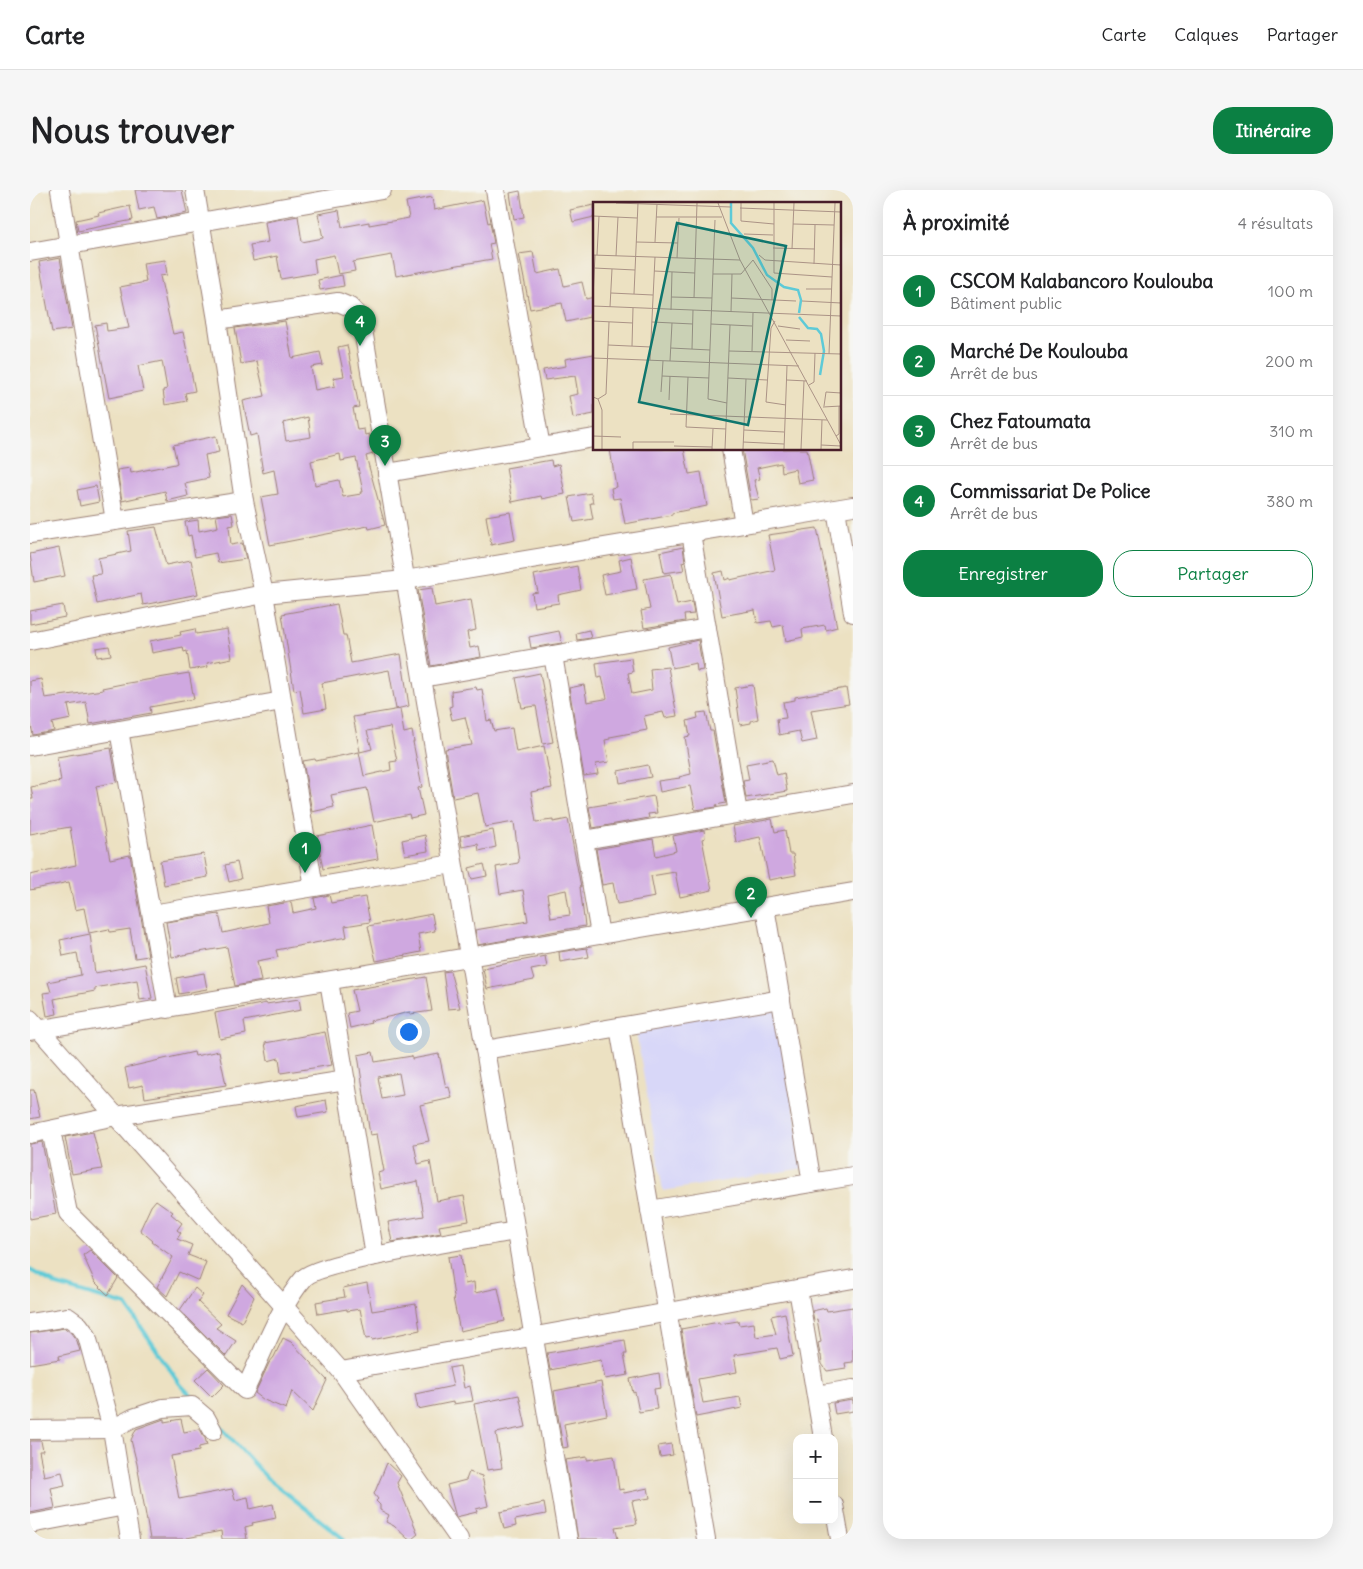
<!DOCTYPE html>
<html lang="fr">
<head>
<meta charset="utf-8">
<style>
  body { margin:0; font-family:Delius,sans-serif; background:#f6f6f6; color:#202124 }
  .controls { position:absolute; right:15px; bottom:15px; display:grid; overflow:hidden; border-radius:10px; box-shadow:0 5px 20px #0002 }
  .controls button { width:45px; height:45px; display:grid; place-items:center; padding:0; border:0; border-bottom:1px solid #e0e0e0; background:#fff; color:#202124; font:25px sans-serif }
  .you { position:absolute; left:378px; top:841px; width:18px; height:18px; margin:-12px; border:4px solid #fff; border-radius:50%; background:#1a73e8; box-shadow:0 0 0 8px #1a73e833 }
  .badge { display:grid; place-items:center; width:32px; height:32px; border-radius:50%; background:#0b8043; color:#fff; font-size:16px; font-weight:700 }
  .pin { position:absolute; translate:-50% -41px; filter:drop-shadow(0 1px 2px #0008) }
  .pin::after { content:''; position:absolute; top:26px; width:18px; height:15px; background:inherit; clip-path:polygon(0 0,100% 0,50% 100%) }
  .list { margin:0; padding:0; list-style:none }
  h2 { display:flex; justify-content:space-between; align-items:center; height:65px; margin:0; padding:0 20px; font-size:21px }
  h2 small { font-size:16px; font-weight:400; color:#757577 }
  .list li { display:grid; grid-template-columns:32px 1fr auto; gap:15px; align-items:center; box-sizing:border-box; height:70px; padding:0 20px; border-top:1px solid #e0e0e0 }
  .list b { display:block; font-size:19px; white-space:nowrap }
  .list p { margin:0; font-size:16px; white-space:nowrap; color:#757577 }
  .list em { font-size:16px; font-style:normal; color:#757577 }
  .actions { display:flex; gap:10px; padding:15px 20px }
  .actions a { flex:1; padding:11px 0; border:1px solid #0b8043; border-radius:20px; text-align:center; font-size:18px; color:#0b8043 }
  .actions .main { background:#0b8043; color:#fff }
  .map { position:relative; flex:none; width:823px; height:1349px; overflow:hidden; border-radius:20px }
  header { display:flex; align-items:center; gap:30px; box-sizing:border-box; height:70px; padding:0 25px; background:#fff; border-bottom:1px solid #e0e0e0 }
  header strong { font-size:24px }
  nav { display:flex; gap:28px; margin-inline-start:auto; font-size:18px }
  .intro { display:flex; align-items:center; justify-content:space-between; box-sizing:border-box; height:120px; padding:0 30px }
  h1 { margin:0; font-size:35px }
  .button { padding:12px 22px; border-radius:20px; background:#0b8043; color:#fff; font-size:18px; font-weight:700 }
  main { display:flex; gap:30px; padding:0 30px }
  aside { flex:1; background:#fff; border-radius:20px; box-shadow:0 5px 20px #0002 }
  .map>svg:first-child { display:block }
</style>
</head>
<body>
<header>
<strong>Carte</strong>
<nav><a>Carte</a><a>Calques</a><a>Partager</a></nav>
</header>
<div class="intro"><h1>Nous trouver</h1><a class="button">Itinéraire</a></div>
<main>
<div class="map">
<svg width="823" height="1349" viewBox="0 0 823 1349">
  <rect width="100%" height="100%" fill="#f6f6f2"/>
  <filter id="ink" filterUnits="userSpaceOnUse"><feTurbulence type="fractalNoise" baseFrequency=".02" numOctaves="2"/><feDisplacementMap in="SourceGraphic" scale="10" xChannelSelector="R" yChannelSelector="G"/><feConvolveMatrix kernelMatrix="1 2 1 2 8 2 1 2 1" color-interpolation-filters="sRGB"/></filter>
  <filter id="wash" filterUnits="userSpaceOnUse"><feTurbulence type="fractalNoise" baseFrequency=".0096" numOctaves="4" result="noise"/><feDisplacementMap in="SourceGraphic" scale="20" xChannelSelector="R" yChannelSelector="G"/><feGaussianBlur stdDeviation="1.12" result="paint"/><feColorMatrix in="noise" values="0 0 0 0 0 0 0 0 0 0 0 0 0 0 0 0 0 1.4 0 .05"/><feComposite in="paint" operator="in"/></filter>
  <g filter="url(#wash)">
    <rect width="100%" height="100%" fill="#ece1c2"/>
    <path fill="#d8d7f8" d="M747,814L774,978L633,1001L605,835Z"/>
    <g fill="none" stroke-linecap="round" stroke-linejoin="round">
      <g stroke="#5ecad7" stroke-width="4">
        <path d="M0,1080L27,1095L96,1115L150,1194L167,1212"/>
        <path d="M189,1235L237,1288L314,1349"/>
      </g>
    </g>
    <g id="blocks">
      <g fill="#cfa8e0" fill-rule="evenodd">
        <path d="M105,0H152L157,23L127,29L124,17L109,20Z"/>
        <path d="M490,1L494,27L484,29L480,3Z"/>
        <path d="M402,7L404,20L453,10L458,33L460,32L464,53L459,54L462,69L366,86L362,65L323,72L325,81L308,84L304,65L284,69L286,83L251,89L247,66L223,71L220,55L238,52L235,32L268,26L272,52L293,48L288,24L309,20L312,37L339,32V35L379,28L376,12Z"/>
        <path d="M564,15V27L543,32L540,20Z"/>
        <path d="M100,16L103,30L48,41L46,30L69,25L68,23Z"/>
        <path d="M503,62L507,84L530,79L534,96L552,92L556,109L564,107V124L559,125L560,127L536,132L532,113L500,119L489,64Z"/>
        <path d="M30,68L42,139L22,142L9,72Z"/>
        <path d="M135,70L137,85L130,86L139,127L143,144L153,142L165,201L155,203L157,211L135,215L133,200L137,199L132,171L108,176L113,201L79,208L65,135L76,133L77,141L99,138L90,97L116,92L113,73Z"/>
        <path d="M312,85L314,96L290,100L288,90Z"/>
        <path d="M255,131L262,168L290,162L293,175L281,177L285,200L305,196L303,188L314,186L308,157L317,155L329,217L323,218L327,240L334,239L335,245L339,244L343,264L336,266L355,335L339,339L338,336L240,355L231,307L248,304L244,280L233,283L227,244L220,246L213,211L235,206L227,171L211,174L205,138ZM278,227L281,247L256,251L253,233ZM310,264L311,271L326,268L333,302H330L331,304L313,307L309,290L285,295L281,271Z"/>
        <path d="M564,164V224L543,228L539,206L548,204L545,186L515,190L513,180L536,176L535,169Z"/>
        <path d="M186,246L189,262L175,265L179,288L155,293L158,306L137,311L135,301L92,311L87,280L100,278L101,283L145,274L147,273L143,255Z"/>
        <path d="M580,259H654L659,284L671,282L677,316L642,323V325L595,334L590,308L583,309L581,298L586,297Z"/>
        <path d="M712,259H777L783,290L768,293L765,279L752,282L751,273L727,278L730,289L724,290L729,309L721,310Z"/>
        <path d="M521,270L522,276L529,274L535,304L512,309L511,306L482,312L476,278Z"/>
        <path d="M66,296L69,312L50,316L47,300Z"/>
        <path d="M561,303L563,313H560L563,329L544,332L539,307Z"/>
        <path d="M480,322L485,350L461,355L456,326Z"/>
        <path d="M202,324L204,335L199,336L201,355L212,353L216,369L188,373L186,363L165,367L161,345L158,346L155,332L168,330L169,341L188,337L186,326Z"/>
        <path d="M126,337L136,375L161,370L168,404L113,415L111,404L67,414L61,385L71,384L68,368L101,361L98,341Z"/>
        <path d="M787,338L807,437L796,440L795,435L772,439L773,447L756,451L753,435L743,437L741,431L727,433L725,420L692,426L684,383L693,381L695,390L700,388V390L745,380L738,345Z"/>
        <path d="M653,357L655,371L652,372L654,380L634,383L630,362Z"/>
        <path d="M29,358L35,386L4,392L0,364Z"/>
        <path d="M601,367L607,399L575,405L571,385L591,381L589,370Z"/>
        <path d="M547,376L551,400L528,405L529,413L504,417L502,403L508,402L504,385Z"/>
        <path d="M641,384L647,415L662,412L664,424L654,425L655,431L614,438L611,421L620,419L614,389Z"/>
        <path d="M402,398L405,416L441,409L446,440L437,442L440,458L449,456L451,467L401,476L388,400Z"/>
        <path d="M307,414L313,445H316L321,473L371,464L379,516L366,519L359,480L292,493L296,519L274,523L270,499L264,500L252,424Z"/>
        <path d="M33,415L35,427L0,434V421Z"/>
        <path d="M165,439L166,444L197,439L202,468L177,473L178,477L160,480L157,461L154,462L153,457L122,463L120,451L151,445L150,442Z"/>
        <path d="M559,440L561,448L547,450L546,443Z"/>
        <path d="M529,441L532,453L501,458L499,447Z"/>
        <path d="M668,450L673,480L667,481L666,473L642,478L638,457Z"/>
        <path d="M79,456L81,465L67,467L66,458Z"/>
        <path d="M601,468L603,482L598,483L602,504L622,500L620,479L638,477L647,526L635,528L633,522L614,526L617,540L580,547V549L575,550L579,572L566,574L568,584L554,586L539,498L554,495L557,512L575,509L577,508L572,487L568,488L566,473Z"/>
        <path d="M159,483L164,509L120,517L121,523L60,534L56,512L38,515L41,529L22,533L24,541L3,545L0,530V491L11,489L15,508L73,500L72,498L92,494Z"/>
        <path d="M510,483L523,552L513,554L506,516L492,518L486,488Z"/>
        <path d="M723,495L728,529L721,531V533L710,535L705,498Z"/>
        <path d="M446,497L447,500L452,499L457,531L461,530L464,541L482,538L486,562L514,556L522,598L501,602L506,632L523,630V632L538,629L551,697H550L555,736L448,755L445,740L498,731L493,700L470,704L466,677L488,673L489,671L484,632L455,637L448,603L423,608L415,559L442,555L435,527L422,530L419,517L422,516L421,501ZM536,700L540,725L521,728L517,704Z"/>
        <path d="M816,498L819,514L781,520L787,550L772,553L769,541L749,545L747,529L756,528L753,512L765,510V507Z"/>
        <path d="M370,519L374,543L382,541L384,552H383L392,597L388,598L394,625L380,628L379,624L344,632L337,598L301,605L304,617L282,622L273,571L285,569L286,571L329,562L334,586L361,580L360,572L367,571L360,537L337,541L342,559L330,562L323,527Z"/>
        <path d="M676,522L680,541H683L696,613L686,615L687,617L665,620L660,596L630,602L628,591L650,588L649,587L661,584L655,547L660,546L657,531L668,528L667,523Z"/>
        <path d="M81,558L87,592L66,596L80,669L100,665L118,766L105,768L100,739L80,742L79,739L59,743L54,718L45,720L39,692L0,700V685L46,675L40,637L0,644V609H3L1,597L31,591L27,567Z"/>
        <path d="M743,569L747,585L754,583L757,601L716,608L713,591L719,590L716,574Z"/>
        <path d="M618,575L621,587L590,593L588,581Z"/>
        <path d="M624,606L627,623L618,624L619,628L563,638L559,617Z"/>
        <path d="M742,629L745,642L755,640L759,664H763L766,685L739,690L730,647L706,652L703,636Z"/>
        <path d="M342,635L348,669L293,679L287,646Z"/>
        <path d="M463,640L466,657L449,661L448,654L432,657L430,646Z"/>
        <path d="M674,640L675,648L672,649L682,700L650,707L645,682L621,686L625,707L587,714L583,693L572,695L566,659L623,649L626,666L646,661L643,646Z"/>
        <path d="M395,645L398,661L375,665L372,650Z"/>
        <path d="M174,664L178,687L134,695L130,671Z"/>
        <path d="M207,672L211,689L199,692L195,675Z"/>
        <path d="M454,674L457,686L442,689L439,678Z"/>
        <path d="M299,705L301,713L335,707L340,732L315,736L317,747L246,760L248,767L227,771L231,791L205,796L197,757L142,767L136,732L189,724L193,743L239,733L236,716L261,712L263,723L286,718L284,708Z"/>
        <path d="M402,724L405,741L388,744L391,762L346,771L338,736Z"/>
        <path d="M60,744L65,783L115,774L122,808L110,810L107,790L65,798V801L24,809L27,824L17,826L13,803L21,802L18,792L51,785L47,763L33,766L30,750Z"/>
        <path d="M557,758L559,767L530,772L529,762Z"/>
        <path d="M515,766L517,777L501,780L504,790L457,799L453,778Z"/>
        <path d="M420,781L430,818L418,819L413,782Z"/>
        <path d="M174,783L177,799L149,804L146,788Z"/>
        <path d="M396,787L402,821L380,824V822L340,831L341,833L320,838L317,823L327,821L322,800Z"/>
        <path d="M269,809L271,820L214,831L216,844L190,849L185,823L236,813V814Z"/>
        <path d="M295,842L302,875L251,883L249,868L238,871L235,853Z"/>
        <path d="M189,861L196,895L115,908L113,895L99,898L95,878L164,862L165,866Z"/>
        <path d="M343,862L345,872L382,866V869L409,864L416,898L419,897L422,908L390,915L399,951L384,954L388,974L400,971L407,1011L434,1006L439,1031L409,1036L411,1043L362,1052L358,1032L394,1026L388,991L351,999L348,983L354,981L347,944L340,945L328,865ZM369,883L373,905L352,909L348,887Z"/>
        <path d="M0,900H4L10,927L0,929Z"/>
        <path d="M296,910L298,922L268,927L266,916Z"/>
        <path d="M63,942L72,979L42,984L35,947Z"/>
        <path d="M12,952L26,1024L0,1029V954Z"/>
        <path d="M126,1010L143,1022L141,1024L152,1033L147,1040L151,1043L147,1049L162,1055L158,1065L176,1072L169,1091L149,1082L137,1106L127,1097L143,1067L122,1052L123,1051L110,1040L121,1016Z"/>
        <path d="M60,1060L88,1088L78,1105L65,1092L53,1065Z"/>
        <path d="M431,1065L435,1094L444,1092L445,1103L468,1098L475,1131L430,1141L423,1108L424,1107L418,1067Z"/>
        <path d="M337,1093L342,1121L386,1114L390,1140L342,1150L341,1148L336,1149L330,1119L317,1121V1119L288,1124L286,1112L315,1107L313,1098Z"/>
        <path d="M212,1094L224,1107L212,1132L196,1124Z"/>
        <path d="M165,1098L173,1105L168,1112L191,1134L186,1138L206,1151L196,1166L150,1120Z"/>
        <path d="M823,1117V1172L815,1173L816,1178L797,1181L792,1174L791,1165H790L788,1153L791,1152L787,1129L784,1130L782,1121L796,1118L797,1121Z"/>
        <path d="M755,1123L763,1166L750,1169L747,1158L704,1165L707,1182L668,1189L673,1213L710,1207L712,1218L666,1227L651,1139L689,1132V1134L708,1131L709,1135L724,1133L726,1147L746,1144L741,1126Z"/>
        <path d="M35,1138L41,1143L47,1151L50,1161L29,1166L30,1169L0,1174V1143Z"/>
        <path d="M253,1148L261,1152L297,1190L283,1221L262,1201L256,1219L234,1210L225,1203L239,1173L244,1167Z"/>
        <path d="M595,1150L597,1164H594L598,1185L575,1189L571,1170L520,1180L517,1163Z"/>
        <path d="M430,1176L434,1198L440,1196L443,1211L423,1214V1212L388,1219L385,1204L423,1196L419,1178Z"/>
        <path d="M178,1178L194,1195L182,1207L165,1190Z"/>
        <path d="M629,1183L631,1198L624,1199L627,1219L609,1222L605,1202L603,1203L600,1189Z"/>
        <path d="M571,1192L577,1225L534,1234L538,1257L533,1258L524,1201Z"/>
        <path d="M489,1205L496,1237L466,1243L472,1278L457,1280L444,1214Z"/>
        <path d="M823,1210V1221L805,1224L803,1213Z"/>
        <path d="M134,1229V1232L151,1229L154,1242L170,1239L175,1248L177,1255L169,1257V1261L141,1266L149,1309L202,1299L205,1310L218,1307L220,1319L243,1314L246,1328L222,1333L223,1335L215,1337L217,1349H192L191,1341L157,1348V1349H120L107,1274L101,1250L106,1239Z"/>
        <path d="M0,1251H11L13,1261H9L14,1286L32,1282L35,1295L21,1298L25,1318L0,1323Z"/>
        <path d="M641,1254L643,1265L630,1267L628,1256Z"/>
        <path d="M584,1266L589,1300L593,1299L594,1303L618,1298L620,1308L602,1311L607,1334L585,1337L588,1349H548L535,1270L557,1267V1270Z"/>
        <path d="M357,1273L371,1286L367,1293L388,1344L382,1349H378L364,1336L356,1332L359,1325L350,1320V1315L346,1311L348,1309L344,1304Z"/>
        <path d="M439,1282L452,1286L458,1316L446,1319L447,1322L426,1327L417,1295L436,1290Z"/>
        <path d="M514,1313L516,1324L485,1330L486,1336L474,1339L470,1322Z"/>
      </g>
    </g>
  </g>
  <g filter="url(#ink)">
    <use href="#blocks" fill-opacity="0" stroke="#9b8076" stroke-width="1"/>
    <g fill="none" stroke-linecap="round" stroke-linejoin="round">
      <defs>
        <g id="minor">
          <path d="M30,0L85,331"/>
          <path d="M165,0L187,130L214,311L234,404L284,697"/>
          <path d="M465,0L511,257"/>
          <path d="M0,62L352,0"/>
          <path d="M187,130L308,112L320,117L331,128L538,1349"/>
          <path d="M701,259L714,334"/>
          <path d="M357,283L564,248"/>
          <path d="M806,319L823,423"/>
          <path d="M661,343L708,623"/>
          <path d="M0,344L214,311"/>
          <path d="M0,451L234,404L375,390L823,316"/>
          <path d="M523,465L570,745"/>
          <path d="M392,488L677,438"/>
          <path d="M89,540L138,819"/>
          <path d="M0,556L252,511"/>
          <path d="M554,650L823,604"/>
          <path d="M735,717L782,993"/>
          <path d="M122,724L423,674"/>
          <path d="M299,791L345,1066"/>
          <path d="M0,829L311,1181L429,1349"/>
          <path d="M589,837L676,1349"/>
          <path d="M0,841L823,702"/>
          <path d="M455,860L751,809"/>
          <path d="M21,940L38,1023L215,1200C231,1167 250,1115 274,1088C289,1071 453,1047 485,1041"/>
          <path d="M0,944L86,926L316,890"/>
          <path d="M620,1020L823,986"/>
          <path d="M768,1099L793,1248"/>
          <path d="M0,1133L38,1127L49,1135L57,1146L82,1239L100,1349"/>
          <path d="M311,1181L823,1089"/>
          <path d="M786,1205L823,1199"/>
          <path d="M0,1240L82,1239L103,1228L133,1218L162,1216L176,1228L183,1241"/>
          <path d="M804,1315L810,1349"/>
          <path d="M0,1334L95,1316"/>
        </g>
      </defs>
      <use href="#minor" stroke="#9b8076" stroke-width="20"/>
      <use href="#minor" stroke="#fff" stroke-width="18"/>
    </g>
  </g>
  <g transform="translate(563 12)">
    <rect width="248" height="248" fill="#ece1c2"/>
    <path fill="none" stroke="#5ecad7" stroke-width="2.5" d="M138,1V21L160,46L174,73L191,85L205,88L208,98L206,111M206,115L215,126L224,127L228,132L231,149L227,173"/>
    <path fill="none" stroke="#ab9386" stroke-width="1" d="M23,1L138,5M125,1L147,58L248,243M148,1V19L181,22M181,1V71L239,75M147,6L248,10M0,14L44,16M63,15H129M122,18L115,197L134,201M200,22L241,23M151,32L180,33M43,40L85,41M62,40L64,2M180,46L222,47M199,47L201,1M0,53L147,58M4,53L6,14M166,53L172,58L248,63M23,54L25,15M84,56L86,16M221,62L222,23M1,66L42,68M61,69L102,71M120,72H148L160,58L179,87V98M213,87H238M18,91L60,93M41,92L45,1M78,95L119,96M0,96L2,53M101,96L104,1M138,96L203,99M209,99L248,101M0,104L248,114M17,105L19,67M78,108L79,70M138,110L139,72M0,119L40,121M182,119L178,126L173,200L193,203M59,120L100,122M118,122L159,124M185,124L207,127M193,138L217,139M15,143L58,145M39,144L40,106M78,146L117,148M99,147L100,108M136,149L248,152M159,149L160,111M236,152L242,1M0,156L206,164M57,158L62,55M77,159L79,121M69,174L116,176M95,175L93,225L133,227M135,176L174,178M194,178L214,179M216,183L221,180L222,151M68,190L70,159M0,195L5,197L13,192L16,120M5,197L9,208V247M76,198L77,174M231,204L233,190L248,191M230,205L248,204M77,212L234,218M151,228L191,230M0,234L28,235M243,234L246,232V204M150,240L191,242M228,243L248,244M81,244L119,245M40,247V240H81M119,247L120,227M132,247L137,123M150,247L153,177M191,247L194,164M208,247L211,179M228,247L229,218"/>
    <path fill="#0f766e" fill-opacity="0.15" stroke="#0f766e" stroke-width="2.5" d="M84,21L193,44L155,223L46,200Z"/>
    <rect width="248" height="248" fill="none" stroke="#4a1f2b" stroke-width="2.5"/>
  </g>
</svg>
<div class="controls">
<button>+</button>
<button>−</button>
</div>
<div class="you"></div>
<div class="pin badge" style="left:275px;top:683px">1</div>
<div class="pin badge" style="left:721px;top:728px">2</div>
<div class="pin badge" style="left:355px;top:276px">3</div>
<div class="pin badge" style="left:330px;top:156px">4</div>
</div>
<aside>
<h2>À proximité<small>4 résultats</small></h2>
<ul class="list">
<li><span class="badge">1</span><div><b>CSCOM Kalabancoro Koulouba</b><p>Bâtiment public</p></div><em>100 m</em></li>
<li><span class="badge">2</span><div><b>Marché De Koulouba</b><p>Arrêt de bus</p></div><em>200 m</em></li>
<li><span class="badge">3</span><div><b>Chez Fatoumata</b><p>Arrêt de bus</p></div><em>310 m</em></li>
<li><span class="badge">4</span><div><b>Commissariat De Police</b><p>Arrêt de bus</p></div><em>380 m</em></li>
</ul>
<div class="actions"><a class="main">Enregistrer</a><a>Partager</a></div>
</aside>
</main>
</body>
</html>
